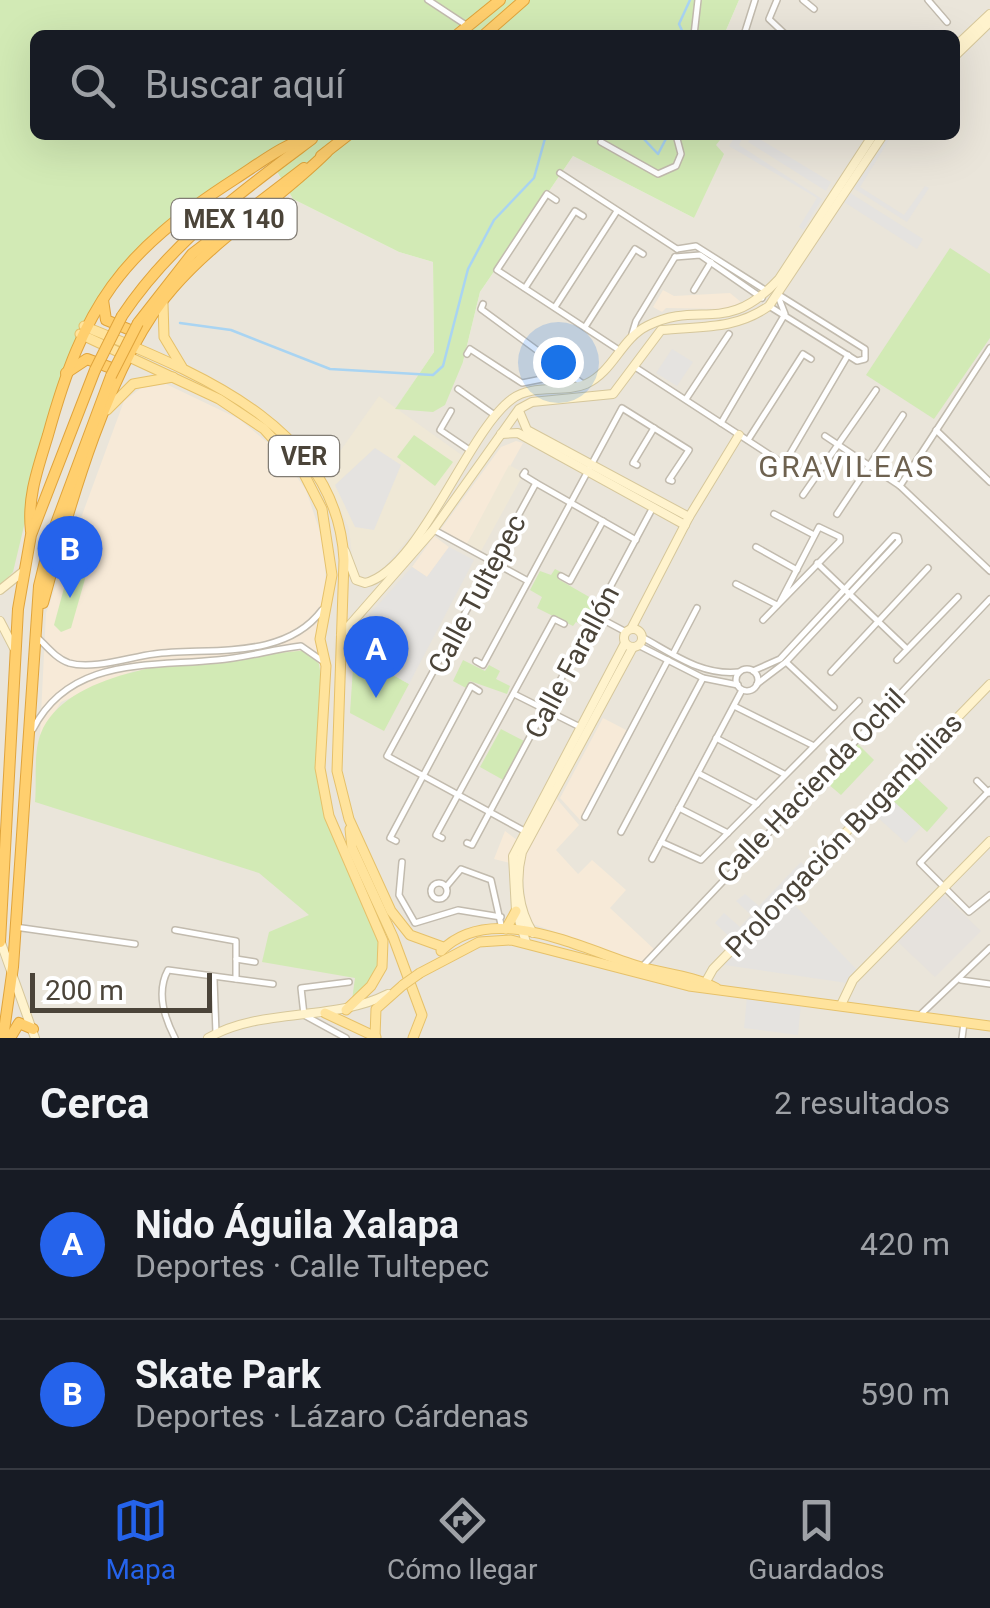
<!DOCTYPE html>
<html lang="es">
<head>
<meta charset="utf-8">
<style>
  body { margin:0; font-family:Roboto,sans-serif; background:#242831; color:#f1f3f6 }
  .scale { position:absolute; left:30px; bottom:25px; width:182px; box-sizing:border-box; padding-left:10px; border:5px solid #4b4439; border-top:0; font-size:28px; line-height:35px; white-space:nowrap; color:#4b4439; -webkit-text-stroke:8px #fff; paint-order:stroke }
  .you { position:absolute; left:558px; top:362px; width:35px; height:35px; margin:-25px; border:8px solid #fff; border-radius:50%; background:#1a73e8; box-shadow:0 0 0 15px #1a73e833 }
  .badge { display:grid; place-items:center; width:65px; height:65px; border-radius:50%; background:#2563eb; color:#fff; font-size:32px; font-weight:700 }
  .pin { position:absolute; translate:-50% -82px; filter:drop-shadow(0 2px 5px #0008) }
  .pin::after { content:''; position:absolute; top:52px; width:35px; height:30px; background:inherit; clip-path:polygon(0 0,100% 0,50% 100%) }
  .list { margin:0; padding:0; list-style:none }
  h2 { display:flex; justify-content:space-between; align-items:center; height:130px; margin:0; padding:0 40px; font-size:42px }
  h2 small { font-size:32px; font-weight:400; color:#9ea1a6 }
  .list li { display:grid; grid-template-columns:65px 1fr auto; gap:30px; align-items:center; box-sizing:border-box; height:150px; padding:0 40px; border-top:2px solid #363941 }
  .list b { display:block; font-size:38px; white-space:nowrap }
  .list p { margin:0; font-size:32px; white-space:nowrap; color:#9ea1a6 }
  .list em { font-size:32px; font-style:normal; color:#9ea1a6 }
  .icon { flex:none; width:55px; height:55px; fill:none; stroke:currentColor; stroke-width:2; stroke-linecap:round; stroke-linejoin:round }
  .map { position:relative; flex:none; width:990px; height:1038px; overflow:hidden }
  .search { position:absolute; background:#171b24; box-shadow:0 10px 40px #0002; left:30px; right:30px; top:30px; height:110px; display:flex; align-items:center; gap:25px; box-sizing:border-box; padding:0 35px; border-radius:15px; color:#9ea1a6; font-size:38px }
  .sheet { height:430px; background:#171b24 }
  nav { display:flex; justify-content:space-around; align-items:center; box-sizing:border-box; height:140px; border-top:2px solid #363941; background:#171b24; font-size:28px; color:#9ea1a6 }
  nav a { display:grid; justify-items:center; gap:5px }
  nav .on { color:#2563eb }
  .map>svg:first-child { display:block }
</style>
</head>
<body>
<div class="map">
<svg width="990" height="1038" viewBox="0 0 990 1038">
  <rect width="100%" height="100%" fill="#f6f3ec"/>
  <path fill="#eae5da" d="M739,0H990V1038H0V586L73,353L106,293L186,213L268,157L293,199L399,252L433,262L434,352L396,408L419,407L463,362L480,292L573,156L694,218L715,145L724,135H955V35H724Z"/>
  <g fill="#f7ead8">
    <path d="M663,290L674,296L730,293L741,302L727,309L666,308L662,312L653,307Z"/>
    <path d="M166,384L239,419L279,452L306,490L324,544L326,586L319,664L300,651L133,671L61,702L40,735L46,613L124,401L141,388Z"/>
    <path d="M516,441L523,443L467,544L441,529L501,447Z"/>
    <path d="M434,536L449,547L427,577L412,567Z"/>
    <path d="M603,718L628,731L580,820L560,798Z"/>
    <path d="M556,798L579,825L556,850L578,874L592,860L626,890L610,908L655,950L643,963L533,924L527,917L522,866L494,859L505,831L529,849Z"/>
  </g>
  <path fill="#e6e2dd" d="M941,893L981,931L935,977L897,941Z"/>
  <g fill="#efe8d6">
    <path d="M379,396L466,458L417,529L378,574L363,580L354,574L349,529L324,474Z"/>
    <path d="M509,465L524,473L481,551L467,544Z"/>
  </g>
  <g fill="#d2eab5">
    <path d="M0,0H739L724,35H35V135H724L716,145L724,154L694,218L573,156L480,292L463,362L445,405L433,412L395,409L434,352L433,262L399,252L293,199L269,158L186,213L106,293L73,353L40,459L13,572L0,586Z"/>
    <path d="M950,248L990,274V338L934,419L866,375Z"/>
    <path d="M414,435L453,462L435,486L397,457Z"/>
    <path d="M70,566L87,572L71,628L61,632L54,625Z"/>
    <path d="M555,569L561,572L558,579L598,602L586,627L576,622L573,626L537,608L542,597L530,590L540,571L551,575Z"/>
    <path d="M307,650L319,664L321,677L323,794L378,939L379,965L370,983L352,1000L355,978L262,962L269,932L309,915L259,873L35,802C37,782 33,752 41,733C72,657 236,659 307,650Z"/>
    <path d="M354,653L409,684L384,731L350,713Z"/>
    <path d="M463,660L485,671L489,665L500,671L496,679L510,686L507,694L470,681L466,688L453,681Z"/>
    <path d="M501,729L526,742L505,781L480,767Z"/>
    <path d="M856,742L874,760L841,795L821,778Z"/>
    <path d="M912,774L948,808L927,832L890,798Z"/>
  </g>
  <g fill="#e5e3e0">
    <path d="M736,135H744L739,145L822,199L803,230L799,227L817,198L729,146Z"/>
    <path d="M753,135L831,182L826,191L748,142Z"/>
    <path d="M886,135H892L860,187L904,215L925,186L929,188L907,222L853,188Z"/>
    <path d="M847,191L923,239L917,249L841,200Z"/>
    <path d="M672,349L693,362L677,386L656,373Z"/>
    <path d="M375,448L401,465L374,530L355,527L335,485Z"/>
    <path d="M449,547L474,560L409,684L354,653L361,624L412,567L427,577Z"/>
    <path d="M890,798L921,827L906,843L875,815Z"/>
    <path d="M801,862L809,870L785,895L859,972L847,983L718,964L737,944L715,923L724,913L740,927L751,915L736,901L745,894L759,906Z"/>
    <path d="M747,996L801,1003L798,1035L744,1028Z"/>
  </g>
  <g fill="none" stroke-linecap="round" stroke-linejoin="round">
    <g stroke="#a9d4f2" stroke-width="2.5">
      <path d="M684,35L679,24L690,0"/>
      <path d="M640,135L658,154L668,135"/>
      <path d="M180,323L231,330L330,369L433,375L443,366L468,269L494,220L534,178L546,135"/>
    </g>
    <defs>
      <g id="street">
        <path d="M428,0L466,25"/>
        <path d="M777,0L769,19L786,35"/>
        <path d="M803,0L814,9"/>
        <path d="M928,0L947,22"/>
        <path d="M694,35L698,0"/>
        <path d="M744,35L755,0"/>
        <path d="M601,142L658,174L676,166L681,154L676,135"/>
        <path d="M560,173L677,249"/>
        <path d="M556,200L547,194L497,270L619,350"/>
        <path d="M677,249L696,246L765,290"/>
        <path d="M675,257L700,255L762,298"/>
        <path d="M525,288L575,211L583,216"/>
        <path d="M694,290L711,262"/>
        <path d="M483,304L481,309L583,384"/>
        <path d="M769,306L857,361L865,359V349L779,295"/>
        <path d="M555,307L617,211"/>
        <path d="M585,327L635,249L643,254"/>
        <path d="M632,334L636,321L675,257"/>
        <path d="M467,354L470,349L522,383L572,373"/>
        <path d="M635,367L784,464L848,355"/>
        <path d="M458,389L496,416"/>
        <path d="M686,399L729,334"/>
        <path d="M451,411L440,430L471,451"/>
        <path d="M721,423L785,314L778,296"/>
        <path d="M936,430L990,482"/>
        <path d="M825,436L900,486L990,571"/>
        <path d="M748,440L803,354L811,359"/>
        <path d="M637,465L633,463L654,428"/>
        <path d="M525,472L523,475L536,483L636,540"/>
        <path d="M900,486L990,348"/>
        <path d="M803,495L876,390"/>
        <path d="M774,514L814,535"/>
        <path d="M837,514L903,415"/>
        <path d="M434,530L528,581"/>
        <path d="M756,547L797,570"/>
        <path d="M817,563L907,649"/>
        <path d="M561,576L570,581L603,521"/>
        <path d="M736,584L777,605"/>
        <path d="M596,616L626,632"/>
        <path d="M763,620L840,541V537L819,527L780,602"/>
        <path d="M642,637C673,654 702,676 739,672"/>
        <path d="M39,639C48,648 57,659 69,663C93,670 130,657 154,654C208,647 284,661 322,610"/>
        <path d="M638,645L703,678L738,685"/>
        <path d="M673,654L697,608"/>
        <path d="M897,660L958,597"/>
        <path d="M476,661L483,665L622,408L689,450L669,480L672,481"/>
        <path d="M786,662L834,707"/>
        <circle cx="747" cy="680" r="11"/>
        <path d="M753,671L780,659L894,536L898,537L899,541L786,662L757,684"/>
        <path d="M831,672L928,568"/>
        <path d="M514,694L580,727"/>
        <path d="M734,706L814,746"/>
        <path d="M33,729C70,657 148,667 217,660C245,658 273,649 301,646L321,660"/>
        <path d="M716,738L784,774"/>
        <path d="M698,773L757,804"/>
        <path d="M977,781L989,793"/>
        <path d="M990,790L920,863L969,912L990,895"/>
        <path d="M679,808L728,833"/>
        <path d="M585,817L668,660"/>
        <path d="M621,832L703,678"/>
        <path d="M528,833L387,756L536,483"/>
        <path d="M442,838L436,835L554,619L564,624"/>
        <path d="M396,841L390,838L471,686L479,691"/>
        <path d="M661,842L701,860L859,701"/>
        <path d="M467,843L472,845L652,509"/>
        <path d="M652,859L742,690"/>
        <path d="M402,862L399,895L415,923L458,910L501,917"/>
        <circle cx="439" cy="891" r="8"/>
        <path d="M446,887L461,869L491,880L502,929"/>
        <path d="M15,927L135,944"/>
        <path d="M175,930L236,941V979"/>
        <path d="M236,959L255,962"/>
        <path d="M640,969L990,599"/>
        <path d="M214,979L216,1033"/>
        <path d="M961,980L990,984"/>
        <path d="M920,1015L990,948"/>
        <path d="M175,1038C164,1017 156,992 168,970L273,984"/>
        <path d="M346,1038L304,1015L301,988L349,982"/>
        <path d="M962,1038L964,1023"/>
      </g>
      <g id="secondary">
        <path d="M955,47L990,14"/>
        <path d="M955,56L990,22"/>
        <path d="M519,411L527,430L689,517"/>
        <path d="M501,434L518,433L685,525"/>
        <path d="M345,551L356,580L365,583C420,570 467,432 512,399C533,383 563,394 586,384C613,372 621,339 647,326C701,299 725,337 779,279L873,135"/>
        <path d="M0,590L25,570"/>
        <path d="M0,621L14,648"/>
        <path d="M631,629L689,517L739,435"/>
        <circle cx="633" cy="638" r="9"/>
        <path d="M341,635L433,530L519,409L532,402L613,394L661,330C701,326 735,330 769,306L883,135"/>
        <path d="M533,933C518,909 515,880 522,852L633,647"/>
        <path d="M0,940L35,1038"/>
        <path d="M526,942L516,911L513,856L625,643"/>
        <path d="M704,985L713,969L990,684"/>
        <path d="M841,1005L853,980L990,841"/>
        <path d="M208,1038C261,1007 333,1022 388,994"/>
      </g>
      <g id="primary">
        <path d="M163,303L164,337L182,367"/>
        <path d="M84,326C191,371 337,423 344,560L337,771L349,819L391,911L410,935L443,947"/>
        <path d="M80,334L219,399L264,429L303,472L322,509L332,575L320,639L326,666L320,768L329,816L383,941L382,967L371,986L346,1010"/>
        <path d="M107,410L133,384L173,377"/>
        <path d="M350,829L352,848L393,937L422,1015L413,1038"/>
        <path d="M506,929L516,911"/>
        <path d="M441,951C492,899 586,951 641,967C666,974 694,976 716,988"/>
        <path d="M420,973L479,942L511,940L689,986L990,1026"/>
        <path d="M325,1013L376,1037"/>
        <path d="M375,1037L376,1009L403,985"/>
      </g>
      <g id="highway">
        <path d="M457,35L500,0"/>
        <path d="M484,35L524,0"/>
        <path d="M321,156L348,135"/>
        <path d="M103,300L106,320L140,334"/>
        <path d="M122,316C172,241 241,192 312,139"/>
        <path d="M138,323L192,254L304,168"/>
        <path d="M66,373L87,359L114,369L117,377"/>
        <path d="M31,531C27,497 38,468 48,435C84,305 120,253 235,179C260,163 285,143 315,135"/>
        <path d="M43,603C68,510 110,358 173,288C218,236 278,201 327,152"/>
        <path d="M0,942L18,609L31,535L95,370"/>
        <path d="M3,1038L13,967L39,586L51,537L111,376"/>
        <path d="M10,1038L19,1023L33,1029"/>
      </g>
    </defs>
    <use href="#street" stroke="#c2bbae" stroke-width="8"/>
    <use href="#secondary" stroke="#d6c79b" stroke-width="10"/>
    <use href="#primary" stroke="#e6c16a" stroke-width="11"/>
    <use href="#highway" stroke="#e0a43c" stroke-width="12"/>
    <use href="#street" stroke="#fff" stroke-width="5"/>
    <use href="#secondary" stroke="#fff3cd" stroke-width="8"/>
    <use href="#primary" stroke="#ffe39c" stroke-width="9"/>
    <use href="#highway" stroke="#ffcf6e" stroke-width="10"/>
    <defs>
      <path id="primary-bridge" d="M403,985L420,973"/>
      <g id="highway-bridge">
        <path d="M95,370L122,316"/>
        <path d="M111,376L138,323"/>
      </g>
    </defs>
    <use href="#primary-bridge" stroke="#e6c16a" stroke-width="11" stroke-linecap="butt"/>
    <use href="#highway-bridge" stroke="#e0a43c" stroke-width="12" stroke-linecap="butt"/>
    <use href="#primary-bridge" stroke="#ffe39c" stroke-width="9"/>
    <use href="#highway-bridge" stroke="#ffcf6e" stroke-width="10"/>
  </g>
  <g text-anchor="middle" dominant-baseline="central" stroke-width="8" stroke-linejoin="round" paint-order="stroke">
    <g fill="#fff" stroke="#817c74" stroke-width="2.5">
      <rect x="171.5" y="199" width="125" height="40" rx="8"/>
      <rect x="269" y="436" width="70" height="40" rx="8"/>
    </g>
    <g font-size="25" font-weight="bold" fill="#4b4439">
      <text x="234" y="219">MEX 140</text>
      <text x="304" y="456">VER</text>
    </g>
    <g font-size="28" fill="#4b4439" stroke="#fff">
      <text transform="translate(477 594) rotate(-62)">Calle Tultepec</text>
      <text transform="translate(572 662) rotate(-62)">Calle Farallón</text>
      <text transform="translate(811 786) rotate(-46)">Calle Hacienda Ochil</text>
      <text transform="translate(844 835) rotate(-46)">Prolongación Bugambilias</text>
    </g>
    <g font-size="30" letter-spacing="2.5" fill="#6e6250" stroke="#fff">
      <text x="847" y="466">GRAVILEAS</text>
    </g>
  </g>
</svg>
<div class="scale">200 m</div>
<div class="you"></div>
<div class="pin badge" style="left:376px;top:698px">A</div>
<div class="pin badge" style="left:70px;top:598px">B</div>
<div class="search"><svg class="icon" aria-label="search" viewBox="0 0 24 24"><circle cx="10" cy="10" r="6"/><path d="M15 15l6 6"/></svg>Buscar aquí</div>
</div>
<section class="sheet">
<h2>Cerca<small>2 resultados</small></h2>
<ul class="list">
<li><span class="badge">A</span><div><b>Nido Águila Xalapa</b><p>Deportes · Calle Tultepec</p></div><em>420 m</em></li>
<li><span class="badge">B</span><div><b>Skate Park</b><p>Deportes · Lázaro Cárdenas</p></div><em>590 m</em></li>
</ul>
</section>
<nav>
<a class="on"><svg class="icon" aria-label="map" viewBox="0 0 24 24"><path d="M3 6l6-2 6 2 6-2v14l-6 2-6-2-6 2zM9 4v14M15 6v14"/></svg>Mapa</a>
<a><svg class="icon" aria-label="directions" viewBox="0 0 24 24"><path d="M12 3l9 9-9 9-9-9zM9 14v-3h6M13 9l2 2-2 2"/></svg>Cómo llegar</a>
<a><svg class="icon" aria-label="saved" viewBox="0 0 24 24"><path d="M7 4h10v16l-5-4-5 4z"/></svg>Guardados</a>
</nav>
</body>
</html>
